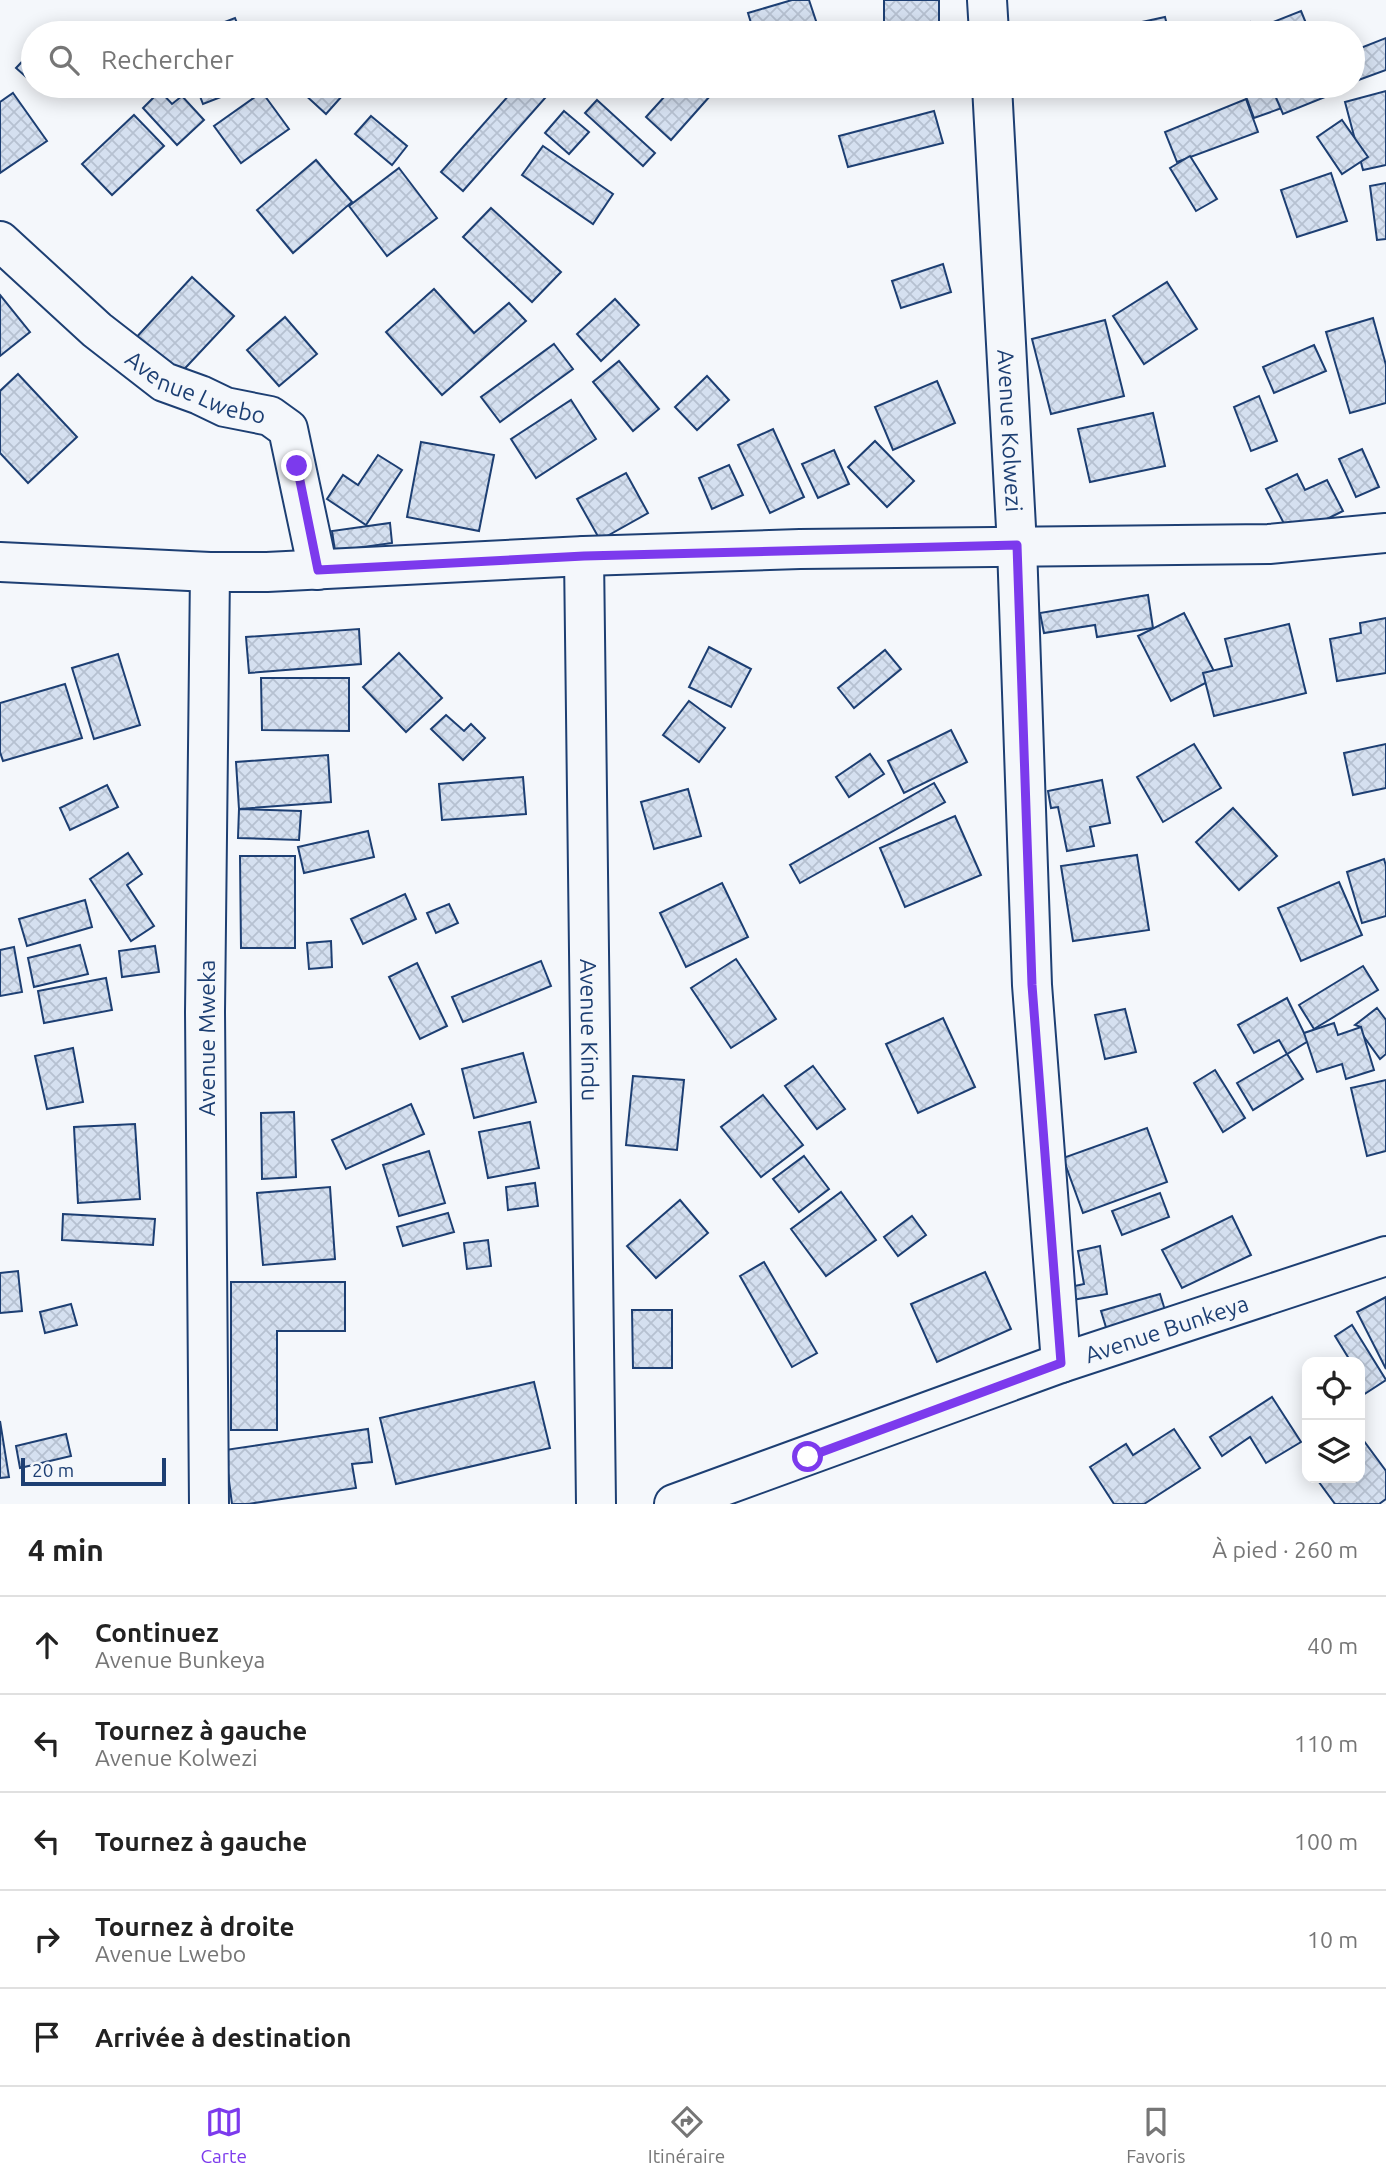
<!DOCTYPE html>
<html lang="fr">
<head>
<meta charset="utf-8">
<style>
  body { margin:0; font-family:Ubuntu,sans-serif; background:#f6f6f6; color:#222 }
  .controls { position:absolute; right:21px; bottom:21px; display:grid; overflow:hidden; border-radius:14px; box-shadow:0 4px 18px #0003 }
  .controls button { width:63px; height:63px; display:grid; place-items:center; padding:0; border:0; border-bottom:2px solid #e0e0e0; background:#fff; color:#222; font:35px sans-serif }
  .scale { position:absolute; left:21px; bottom:18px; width:145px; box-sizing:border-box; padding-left:7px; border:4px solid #1d3f73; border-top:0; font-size:19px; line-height:24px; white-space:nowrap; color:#1d3f73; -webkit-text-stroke:5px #f4f7fb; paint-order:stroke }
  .stop { position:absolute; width:21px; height:21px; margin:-16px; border:5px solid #7c3aed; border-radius:50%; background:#fff }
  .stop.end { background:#7c3aed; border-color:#fff; box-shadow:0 2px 7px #0008 }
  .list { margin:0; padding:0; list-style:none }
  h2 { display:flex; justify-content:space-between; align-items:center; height:91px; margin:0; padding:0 28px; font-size:30px }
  h2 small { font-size:23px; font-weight:400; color:#767676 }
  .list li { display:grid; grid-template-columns:46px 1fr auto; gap:21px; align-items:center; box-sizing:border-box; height:98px; padding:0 28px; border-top:2px solid #e0e0e0 }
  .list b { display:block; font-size:26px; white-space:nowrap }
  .list p { margin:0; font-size:23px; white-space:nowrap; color:#767676 }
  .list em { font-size:23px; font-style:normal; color:#767676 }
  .icon { flex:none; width:38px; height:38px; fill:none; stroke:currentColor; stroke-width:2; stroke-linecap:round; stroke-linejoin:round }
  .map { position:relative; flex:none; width:1386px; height:1504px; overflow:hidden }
  .search { position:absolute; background:#fff; box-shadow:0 4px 18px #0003; left:21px; right:21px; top:21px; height:77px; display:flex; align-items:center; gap:18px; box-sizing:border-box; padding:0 24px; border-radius:38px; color:#767676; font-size:26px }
  .sheet { height:581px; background:#fff }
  nav { display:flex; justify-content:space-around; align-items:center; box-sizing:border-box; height:98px; border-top:2px solid #e0e0e0; background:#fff; font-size:19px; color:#767676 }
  nav a { display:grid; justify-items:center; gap:4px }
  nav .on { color:#7c3aed }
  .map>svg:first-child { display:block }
</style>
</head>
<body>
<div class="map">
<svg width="1386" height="1504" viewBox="0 0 1386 1504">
  <defs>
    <pattern id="building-cross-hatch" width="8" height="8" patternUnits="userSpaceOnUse" patternTransform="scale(1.75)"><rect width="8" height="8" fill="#d5e0f0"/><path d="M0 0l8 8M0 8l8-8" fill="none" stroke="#b6c1d1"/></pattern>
  </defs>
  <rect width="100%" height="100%" fill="#f4f7fb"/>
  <g fill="url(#building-cross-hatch)" stroke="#1d3f73" stroke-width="2">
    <path d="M792,0H809L820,33H754L748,13Z"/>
    <rect x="884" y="0" width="55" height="33"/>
    <path d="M1301,11L1310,33H1249L1248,32Z"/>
    <path d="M1165,17L1169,33H1106L1105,30Z"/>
    <path d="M235,18L241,33H196Z"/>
    <path d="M1250,22L1255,33H1224L1223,32Z"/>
    <path d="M1386,38V70L1353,82V51Z"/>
    <path d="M33,50V83L16,68Z"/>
    <path d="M196,86H249L203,104Z"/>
    <path d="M309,86H348L350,87L326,114L303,93Z"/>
    <path d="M517,86H548L553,89L463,191L441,172Z"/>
    <path d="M674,86H698L710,96L671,140L646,117Z"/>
    <path d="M1242,86H1274L1282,108L1254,118Z"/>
    <path d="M1271,86H1332L1335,93L1283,114Z"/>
    <path d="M160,91L172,104L182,96L204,120L177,145L143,108Z"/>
    <path d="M1386,91V165L1363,170L1345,102Z"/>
    <path d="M262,92L289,129L241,163L214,126Z"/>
    <path d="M13,93L47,141L0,173V102Z"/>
    <path d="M1246,99L1258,132L1177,162L1165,132Z"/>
    <path d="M597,100L655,153L643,166L585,113Z"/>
    <path d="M564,111L589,132L569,154L545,133Z"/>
    <path d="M934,111L943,143L848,167L839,136Z"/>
    <path d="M134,115L164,146L112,195L82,164Z"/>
    <path d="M371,116L407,146L392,165L355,134Z"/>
    <path d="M1342,120L1368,157L1342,174L1317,137Z"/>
    <path d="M543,146L613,194L593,224L522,175Z"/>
    <path d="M1190,156L1217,199L1196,211L1170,168Z"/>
    <path d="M316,160L352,202L293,253L257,210Z"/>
    <path d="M399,168L437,218L387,256L349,206Z"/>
    <path d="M1331,173L1347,221L1297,237L1281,190Z"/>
    <path d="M1386,183V239L1377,240L1370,186Z"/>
    <path d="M491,208L561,272L532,302L463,237Z"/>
    <path d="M943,264L951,292L901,308L892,281Z"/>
    <path d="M192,277L234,316L174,380L133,341Z"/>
    <path d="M1167,282L1197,329L1144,364L1113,316Z"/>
    <path d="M434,289L474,333L509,303L526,321L442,395L386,332Z"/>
    <path d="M0,295L30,332L0,356Z"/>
    <path d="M615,299L639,325L601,361L577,334Z"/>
    <path d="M285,317L317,354L279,386L247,350Z"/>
    <path d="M1373,318L1386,365V403L1350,413L1326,332Z"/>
    <path d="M1105,320L1124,396L1051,414L1032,339Z"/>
    <path d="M554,344L573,369L500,422L481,397Z"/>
    <path d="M1314,345L1326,371L1274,393L1263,367Z"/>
    <path d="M619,361L659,409L633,431L593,382Z"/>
    <path d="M18,374L77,437L28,483L0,453V391Z"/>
    <path d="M707,376L729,400L697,430L675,407Z"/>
    <path d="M937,381L955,423L893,450L875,407Z"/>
    <path d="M1259,396L1277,441L1251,451L1234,407Z"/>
    <path d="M571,400L596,439L536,478L511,439Z"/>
    <path d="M1153,413L1165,466L1090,482L1078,429Z"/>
    <path d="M773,429L804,497L770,513L738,445Z"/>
    <path d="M875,441L914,481L887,507L848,467Z"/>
    <path d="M421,442L494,455L479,531L407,517Z"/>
    <path d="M1362,449L1379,487L1356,497L1339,459Z"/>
    <path d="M834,450L849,484L818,498L802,464Z"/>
    <path d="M378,455L402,470L366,525L327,499L343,475L358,485Z"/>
    <path d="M729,465L743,495L712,509L699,478Z"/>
    <path d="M626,473L648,513L600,540L577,499Z"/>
    <path d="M1297,474L1305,490L1327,480L1343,511L1291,537L1266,489Z"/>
    <path d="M390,523L392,543L335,551L332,531Z"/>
    <path d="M1148,595L1153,628L1097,637L1095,625L1044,633L1040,613Z"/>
    <path d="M1184,613L1217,677L1171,701L1138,636Z"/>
    <path d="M1386,618V673L1337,681L1330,639L1361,633L1360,623Z"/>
    <path d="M1289,624L1306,693L1214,716L1203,673L1232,666L1225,639Z"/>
    <path d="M359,629L361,664L249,673L246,637Z"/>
    <path d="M709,647L751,669L731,707L689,687Z"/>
    <path d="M885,650L901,669L854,708L838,688Z"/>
    <path d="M399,653L442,698L406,732L363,687Z"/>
    <path d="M118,654L140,725L94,739L72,668Z"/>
    <path d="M261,678H349V731L262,730Z"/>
    <path d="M65,684L82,738L3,761L0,752V703Z"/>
    <path d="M689,701L725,728L699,762L663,735Z"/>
    <path d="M446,715L464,731L471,724L485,738L463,760L431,729Z"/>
    <path d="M951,730L967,762L904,793L888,761Z"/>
    <path d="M1194,744L1221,788L1163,822L1137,777Z"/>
    <path d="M1386,744V788L1353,795L1344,753Z"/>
    <path d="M870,754L884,774L849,797L836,777Z"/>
    <path d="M328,755L331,802L239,809L236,762Z"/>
    <path d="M523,777L526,814L442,820L439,784Z"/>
    <path d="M1102,780L1110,823L1090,827L1094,846L1067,851L1058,807L1051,808L1048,791Z"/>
    <path d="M934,783L945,802L800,883L790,865Z"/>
    <path d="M107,785L118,807L70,830L60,808Z"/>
    <path d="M688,789L701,836L654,849L641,802Z"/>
    <path d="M1233,808L1277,856L1239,890L1196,842Z"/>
    <path d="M239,809L301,811L299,840L238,838Z"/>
    <path d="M955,816L981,875L905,907L880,848Z"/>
    <path d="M368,831L374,857L304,873L298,847Z"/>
    <path d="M128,853L142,874L127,885L154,926L131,941L90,879Z"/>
    <path d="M1137,855L1149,930L1073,941L1061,866Z"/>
    <path d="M240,856H295V948H241Z"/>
    <path d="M1384,859L1386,866V916L1362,923L1347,872Z"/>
    <path d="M1339,882L1362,935L1301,961L1278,908Z"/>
    <path d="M722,883L748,937L686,967L660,913Z"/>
    <path d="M405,894L416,919L363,944L351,919Z"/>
    <path d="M85,900L92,927L27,946L19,919Z"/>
    <path d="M449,904L458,923L436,933L427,913Z"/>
    <path d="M331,941L332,967L309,969L307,943Z"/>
    <path d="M80,945L88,974L34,987L28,958Z"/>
    <path d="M155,946L159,972L122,977L119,951Z"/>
    <path d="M14,947L22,992L0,996V950Z"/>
    <path d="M736,959L776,1019L731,1048L691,988Z"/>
    <path d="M541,961L551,986L463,1022L452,997Z"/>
    <path d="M417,963L447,1026L420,1039L389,977Z"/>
    <path d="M1363,966L1378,990L1314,1029L1299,1005Z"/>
    <path d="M106,978L112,1010L44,1023L38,991Z"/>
    <path d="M1287,998L1304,1033L1310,1040L1287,1054L1279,1040L1254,1053L1238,1025Z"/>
    <path d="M1377,1008L1386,1020V1054L1380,1059L1362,1034L1361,1027L1355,1025Z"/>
    <path d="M1125,1009L1136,1052L1105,1059L1095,1015Z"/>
    <path d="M943,1018L975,1087L918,1113L886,1044Z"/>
    <path d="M1334,1023L1338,1035L1361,1027L1374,1070L1346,1079L1342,1064L1317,1072L1304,1033Z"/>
    <path d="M73,1048L83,1102L47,1109L35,1056Z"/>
    <path d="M523,1053L536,1102L474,1118L462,1069Z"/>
    <path d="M1287,1054L1303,1079L1253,1110L1237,1083Z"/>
    <path d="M813,1066L845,1109L817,1129L785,1086Z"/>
    <path d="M1215,1070L1245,1118L1223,1132L1194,1083Z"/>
    <path d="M633,1076L684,1080L677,1150L626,1145Z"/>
    <path d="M1386,1080V1151L1367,1156L1351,1088Z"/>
    <path d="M763,1095L803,1145L761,1177L721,1127Z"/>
    <path d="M411,1104L424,1134L346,1169L332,1140Z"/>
    <path d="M294,1112L296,1177L262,1179L261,1113Z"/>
    <path d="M530,1122L539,1168L488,1178L479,1132Z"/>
    <path d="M135,1124L140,1199L78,1203L74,1127Z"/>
    <path d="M1147,1128L1167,1182L1083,1213L1063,1158Z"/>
    <path d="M429,1151L445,1203L399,1216L383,1165Z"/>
    <path d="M804,1156L829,1189L799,1212L773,1179Z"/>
    <path d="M535,1183L538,1206L508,1210L506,1187Z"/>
    <path d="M330,1187L335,1259L263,1265L257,1193Z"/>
    <path d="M841,1192L876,1240L826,1276L791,1229Z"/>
    <path d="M1160,1193L1169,1217L1122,1235L1112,1211Z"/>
    <path d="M680,1200L708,1233L656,1278L627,1246Z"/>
    <path d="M448,1213L454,1232L403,1246L397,1227Z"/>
    <path d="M63,1214L155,1219L153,1245L62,1240Z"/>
    <path d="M912,1216L926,1235L898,1256L884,1237Z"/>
    <path d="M1232,1216L1251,1255L1182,1288L1162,1250Z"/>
    <path d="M488,1240L491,1266L467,1269L464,1243Z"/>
    <path d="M1100,1246L1107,1294L1072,1300L1070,1287L1084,1284L1078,1251Z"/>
    <path d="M764,1262L817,1353L792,1367L740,1276Z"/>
    <path d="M18,1271L22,1311L0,1313V1273Z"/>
    <path d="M985,1272L1011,1329L937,1362L911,1304Z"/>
    <path d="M231,1282H345V1331H277V1430H231Z"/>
    <path d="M1160,1294L1168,1320L1109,1337L1101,1311Z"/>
    <path d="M1386,1297V1369L1357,1312Z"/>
    <path d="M71,1304L77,1325L45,1333L40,1312Z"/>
    <path d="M632,1310H672V1368H633Z"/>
    <path d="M1352,1325L1386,1380L1360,1397V1362H1351L1335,1336Z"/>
    <path d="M534,1382L550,1448L396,1484L380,1418Z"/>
    <path d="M1272,1397L1301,1442L1266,1463L1250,1437L1222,1456L1210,1437Z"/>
    <path d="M0,1421L9,1477L0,1478Z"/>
    <path d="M368,1429L372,1462L352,1464L356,1488L248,1504H232L225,1450Z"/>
    <path d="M1174,1429L1200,1468L1144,1504H1114L1090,1467L1126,1444L1133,1455Z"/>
    <path d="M66,1434L71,1456L20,1468L16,1446Z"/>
    <path d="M1361,1437L1386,1471V1499L1379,1504H1335L1316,1478H1360Z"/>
  </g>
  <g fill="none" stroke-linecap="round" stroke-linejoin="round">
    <defs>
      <g id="minor">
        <path d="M987,0L989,33"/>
        <path id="s1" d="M992,86L1017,546L1032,985L1061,1363"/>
        <path id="s2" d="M0,241L97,330L164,382L200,395L225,407L270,416L288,429L318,570"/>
        <path id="s3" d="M584,556L596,1504"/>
        <path d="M0,562L210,572H267L584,556L800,549L1269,544L1386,533"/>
        <path d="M209,1504L205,1012L210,572"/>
        <path id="s4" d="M674,1504L1061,1363L1386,1256"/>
      </g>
    </defs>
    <use href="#minor" stroke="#1d3f73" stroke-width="42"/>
    <use href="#minor" stroke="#f4f7fb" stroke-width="38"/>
  </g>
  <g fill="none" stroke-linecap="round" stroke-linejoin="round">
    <path stroke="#7c3aed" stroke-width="9" d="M297,466L318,570L584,556L1017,545L1032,985L1061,1363L808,1457"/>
  </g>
  <g text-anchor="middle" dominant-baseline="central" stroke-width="5" stroke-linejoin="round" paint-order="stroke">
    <g font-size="23" fill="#1d3f73" stroke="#f4f7fb">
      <text stroke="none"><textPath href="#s2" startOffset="248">Avenue Lwebo</textPath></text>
      <text stroke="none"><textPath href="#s1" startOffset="345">Avenue Kolwezi</textPath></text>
      <text stroke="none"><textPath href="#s3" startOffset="474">Avenue Kindu</textPath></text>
      <text transform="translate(206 1038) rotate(-90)">Avenue Mweka</text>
      <text stroke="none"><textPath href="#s4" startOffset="523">Avenue Bunkeya</textPath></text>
    </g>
  </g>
</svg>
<div class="controls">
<button><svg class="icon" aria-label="locate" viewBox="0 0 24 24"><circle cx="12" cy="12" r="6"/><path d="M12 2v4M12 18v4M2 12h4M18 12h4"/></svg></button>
<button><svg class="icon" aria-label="layers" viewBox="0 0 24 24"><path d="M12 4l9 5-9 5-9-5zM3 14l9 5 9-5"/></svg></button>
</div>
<div class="scale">20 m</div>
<div class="stop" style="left:808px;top:1457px"></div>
<div class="stop end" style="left:297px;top:466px"></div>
<div class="search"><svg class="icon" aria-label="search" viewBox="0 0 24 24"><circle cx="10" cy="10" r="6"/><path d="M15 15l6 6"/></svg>Rechercher</div>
</div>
<section class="sheet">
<h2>4 min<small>À pied · 260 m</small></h2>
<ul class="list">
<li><svg class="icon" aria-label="ahead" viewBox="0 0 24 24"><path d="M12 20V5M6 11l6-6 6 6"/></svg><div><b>Continuez</b><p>Avenue Bunkeya</p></div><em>40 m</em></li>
<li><svg class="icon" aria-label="left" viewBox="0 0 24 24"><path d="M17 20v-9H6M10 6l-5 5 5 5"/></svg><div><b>Tournez à gauche</b><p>Avenue Kolwezi</p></div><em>110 m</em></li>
<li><svg class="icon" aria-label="left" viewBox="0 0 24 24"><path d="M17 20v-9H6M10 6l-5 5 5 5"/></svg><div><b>Tournez à gauche</b></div><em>100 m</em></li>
<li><svg class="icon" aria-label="right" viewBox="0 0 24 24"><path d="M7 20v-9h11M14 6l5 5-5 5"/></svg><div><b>Tournez à droite</b><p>Avenue Lwebo</p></div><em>10 m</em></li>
<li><svg class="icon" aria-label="arrive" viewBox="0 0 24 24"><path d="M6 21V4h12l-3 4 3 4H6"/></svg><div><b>Arrivée à destination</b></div></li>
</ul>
</section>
<nav>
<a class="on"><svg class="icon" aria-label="map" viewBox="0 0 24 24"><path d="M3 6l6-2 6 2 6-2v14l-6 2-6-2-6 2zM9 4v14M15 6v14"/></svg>Carte</a>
<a><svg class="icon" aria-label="directions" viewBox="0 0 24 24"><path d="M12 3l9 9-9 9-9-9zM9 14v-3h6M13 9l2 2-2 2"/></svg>Itinéraire</a>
<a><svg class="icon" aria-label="saved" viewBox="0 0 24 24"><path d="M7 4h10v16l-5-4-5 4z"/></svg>Favoris</a>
</nav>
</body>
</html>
